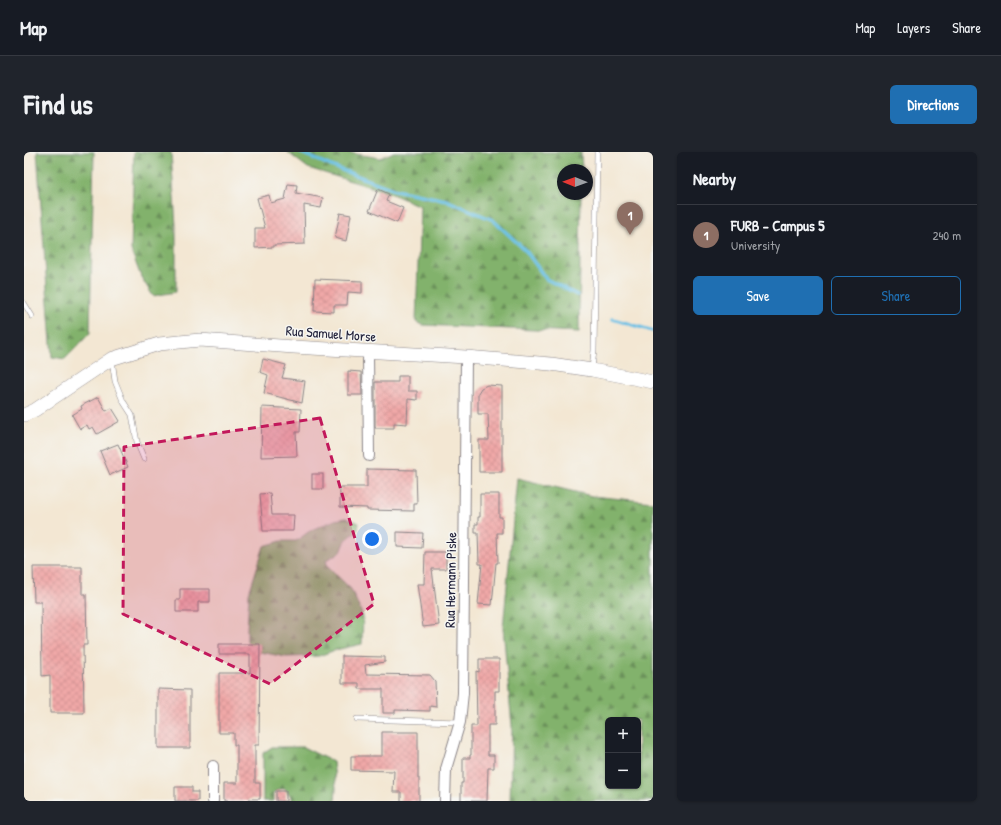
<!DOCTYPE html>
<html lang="en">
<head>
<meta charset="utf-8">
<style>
  body { margin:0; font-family:"Patrick Hand",sans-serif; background:#20242c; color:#f1f3f6 }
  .controls { position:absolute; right:12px; bottom:12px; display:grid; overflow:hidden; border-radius:6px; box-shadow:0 1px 3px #0004 }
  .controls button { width:36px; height:36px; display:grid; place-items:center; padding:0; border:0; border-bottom:1px solid #363941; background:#171b24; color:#f1f3f6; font:20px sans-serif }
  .compass { position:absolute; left:533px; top:12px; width:36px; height:36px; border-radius:50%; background:#171b24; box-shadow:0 1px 3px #0004; rotate:271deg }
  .you { position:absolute; left:348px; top:387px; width:14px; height:14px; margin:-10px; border:3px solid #fff; border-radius:50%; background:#1a73e8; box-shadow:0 0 0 6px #1a73e833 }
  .badge { display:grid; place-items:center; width:26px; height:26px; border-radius:50%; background:#1f6fb2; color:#fff; font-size:13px; font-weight:700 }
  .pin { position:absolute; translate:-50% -33px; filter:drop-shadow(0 1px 2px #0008) }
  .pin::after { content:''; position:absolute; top:21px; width:14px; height:12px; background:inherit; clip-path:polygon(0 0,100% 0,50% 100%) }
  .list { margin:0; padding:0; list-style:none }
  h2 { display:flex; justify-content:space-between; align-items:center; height:52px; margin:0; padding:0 16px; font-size:17px }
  h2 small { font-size:13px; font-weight:400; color:#9ea1a6 }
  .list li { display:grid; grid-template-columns:26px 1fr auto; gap:12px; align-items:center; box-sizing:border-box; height:60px; padding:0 16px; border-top:1px solid #363941 }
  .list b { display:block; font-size:15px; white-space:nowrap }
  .list p { margin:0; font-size:13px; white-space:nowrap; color:#9ea1a6 }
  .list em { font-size:13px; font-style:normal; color:#9ea1a6 }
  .actions { display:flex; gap:8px; padding:12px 16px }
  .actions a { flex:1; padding:9px 0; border:1px solid #1f6fb2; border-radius:6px; text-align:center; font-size:14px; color:#1f6fb2 }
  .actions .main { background:#1f6fb2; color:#fff }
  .map { position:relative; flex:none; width:629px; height:649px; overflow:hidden; border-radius:6px }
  header { display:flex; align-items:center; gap:24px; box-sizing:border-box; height:56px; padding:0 20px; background:#171b24; border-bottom:1px solid #363941 }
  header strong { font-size:19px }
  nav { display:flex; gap:22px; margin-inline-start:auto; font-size:14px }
  .intro { display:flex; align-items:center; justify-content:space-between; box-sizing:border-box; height:96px; padding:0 24px }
  h1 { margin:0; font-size:28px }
  .button { padding:10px 18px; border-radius:6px; background:#1f6fb2; color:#fff; font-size:14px; font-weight:700 }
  main { display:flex; gap:24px; padding:0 24px }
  aside { flex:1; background:#171b24; border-radius:6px; box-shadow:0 1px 3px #0004 }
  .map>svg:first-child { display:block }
</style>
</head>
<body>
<header>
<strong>Map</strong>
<nav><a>Map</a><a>Layers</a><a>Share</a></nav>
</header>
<div class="intro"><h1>Find us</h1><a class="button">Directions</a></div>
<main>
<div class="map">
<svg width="629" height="649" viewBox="0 0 629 649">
  <defs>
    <pattern id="forest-firs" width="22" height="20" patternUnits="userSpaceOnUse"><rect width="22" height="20" fill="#82b26c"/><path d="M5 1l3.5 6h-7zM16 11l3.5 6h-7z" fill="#6a905a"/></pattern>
    <pattern id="building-cross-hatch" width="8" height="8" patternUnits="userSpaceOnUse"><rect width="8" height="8" fill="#f0a8a7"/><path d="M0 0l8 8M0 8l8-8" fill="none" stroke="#ce9091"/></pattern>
  </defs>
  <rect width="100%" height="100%" fill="#f6f6f2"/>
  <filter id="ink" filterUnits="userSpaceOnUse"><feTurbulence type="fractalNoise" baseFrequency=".025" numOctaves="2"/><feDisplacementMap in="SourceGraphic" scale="8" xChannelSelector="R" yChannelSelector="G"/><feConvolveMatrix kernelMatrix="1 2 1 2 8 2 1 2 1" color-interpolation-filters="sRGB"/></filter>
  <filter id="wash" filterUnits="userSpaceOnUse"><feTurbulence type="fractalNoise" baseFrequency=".012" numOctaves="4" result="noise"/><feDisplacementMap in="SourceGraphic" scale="16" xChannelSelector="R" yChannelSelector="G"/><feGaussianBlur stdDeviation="0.9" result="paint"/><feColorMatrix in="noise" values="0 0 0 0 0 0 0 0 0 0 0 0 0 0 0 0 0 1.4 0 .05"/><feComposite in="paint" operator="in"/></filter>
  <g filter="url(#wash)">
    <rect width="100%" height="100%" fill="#f3e7d3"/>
    <g fill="url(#forest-firs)" stroke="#526a54" fill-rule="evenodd">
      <path d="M13,0H70L66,181L41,207L28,205Z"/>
      <path d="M110,0H147L152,74V140L129,144L117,125L107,98Z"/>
      <path d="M263,0H321L356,6L370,0H557L558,18H539V42H557L555,180L398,173L392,170L396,54L363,40L284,16Z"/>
      <path d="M493,326L568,344L629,350V649H486L488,574L479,476ZM584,568H614V634H584Z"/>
      <path d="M322,366L335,371L334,378L322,388L317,400L302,408L304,415L327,437L339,464L338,492L311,498L295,504L262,505L231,499L223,489V478L225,441L240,394L257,389H272L287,378L311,368Z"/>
      <path d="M248,595H279L309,610L312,636L311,649H268L266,643L261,637H255L249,641V649H239V601Z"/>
    </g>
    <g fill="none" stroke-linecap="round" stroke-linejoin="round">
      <g stroke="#67c0e5" stroke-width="3.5">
        <path d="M275,0L307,14L371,38L422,48L469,68L502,99L522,127L553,143"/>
        <path d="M589,167L629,179"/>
      </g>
    </g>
    <g id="blocks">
      <g fill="url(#building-cross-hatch)">
        <path d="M264,32L273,33L272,41L299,46L297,56L280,53L281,92L250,93V95L231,96V76H241L233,46L245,43L247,51L261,47Z"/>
        <path d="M354,37L365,42L362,49L379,56L373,71L345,59Z"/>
        <path d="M316,61L327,63L322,89L311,86Z"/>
        <path d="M291,127L338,129V141L324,140L323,153H310V160L290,159Z"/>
        <path d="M239,207L262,213L258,226L281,229L278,251L240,241L244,223L236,220Z"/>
        <path d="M324,219L337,220L338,243H324Z"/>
        <path d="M374,224H384V239H393V248L384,247L383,272L370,271V276H351V230H374Z"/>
        <path d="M463,233L478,234V320H455V288H465L464,262H454V241L457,236Z"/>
        <path d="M74,245L82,259L88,256L96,269L73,282L69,275L65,277L63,273L56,277L48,263L58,257L57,254Z"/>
        <path d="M238,255L277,257L276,280H272L273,304L237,305Z"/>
        <path d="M94,292L104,315L86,323L76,299Z"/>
        <path d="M343,317L392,318L393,352H390V359L343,358V356L316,355V335H343Z"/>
        <rect x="288" y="322" width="11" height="15"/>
        <path d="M246,341L248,363H270L269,379H239L236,342Z"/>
        <path d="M456,342H475V365H478V381H473L474,411H472L468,453L454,452L458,412H455L454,381H451V372H454V365H456Z"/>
        <path d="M373,380L399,381L398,396L373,395Z"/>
        <path d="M401,400H422V417H408L415,473L399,475L393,432H400Z"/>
        <path d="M9,415H58V442H62L63,493H59L60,561H26V523L18,524L17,450H10Z"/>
        <path d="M156,437H186V450H174V460H152V448H156Z"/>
        <path d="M195,492H236L235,593H231V631H236V647H225V649H200V631H213V593H210V581H195V521H226V502H195Z"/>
        <path d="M318,504L361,505V510L341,513L342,522L406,523L411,529L412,555L406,554V559L371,558V561H359V537H335V531H318Z"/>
        <path d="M455,507H475V539H471V573H464V603H470V616H464L463,649H437V631H439V606H446V603H447V574H453L452,519L455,520Z"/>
        <path d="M134,537L166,538V596H134Z"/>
        <path d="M358,580H394V626H395V649H377V640H369L370,619L327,618V604H358Z"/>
        <path d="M151,635H168V640H174V649H151Z"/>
        <rect x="252" y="639" width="10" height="10"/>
      </g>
    </g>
  </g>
  <g filter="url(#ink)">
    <use href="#blocks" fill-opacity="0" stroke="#8a8487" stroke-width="1"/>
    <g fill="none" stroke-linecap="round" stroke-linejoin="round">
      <defs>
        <g id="service">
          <path d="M0,151L8,164"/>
          <path d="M88,208L91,229L99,249L108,263L113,290L120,307"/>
          <path d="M568,217L570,198L573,0"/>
          <path d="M333,567L436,570"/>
        </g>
        <g id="minor">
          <path d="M344,200L345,304"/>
          <path d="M189,649V614"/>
          <path d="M421,649L422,617L436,570L439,541L442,205"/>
        </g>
        <path id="tertiary" d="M0,263L11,258L87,207L135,192L176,188L270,195L442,205L527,212L568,218L629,230"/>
      </defs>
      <use href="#service" stroke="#8a8487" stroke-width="6"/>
      <use href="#minor" stroke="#8a8487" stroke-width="12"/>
      <use href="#tertiary" stroke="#8a8487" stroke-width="14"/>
      <use href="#service" stroke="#fff" stroke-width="5"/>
      <use href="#minor" stroke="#fff" stroke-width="10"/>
      <use href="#tertiary" stroke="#fff" stroke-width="13"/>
    </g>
  </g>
  <path fill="#c2185b" fill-opacity="0.2" stroke="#c2185b" stroke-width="3" stroke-dasharray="8 5" stroke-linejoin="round" d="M296,266L350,452L246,532L99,462L100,295Z"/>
  <g text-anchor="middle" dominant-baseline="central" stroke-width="3" stroke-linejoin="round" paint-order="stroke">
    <g font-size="14" fill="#22223b" stroke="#f6f6f2">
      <text transform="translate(307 181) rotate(4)">Rua Samuel Morse</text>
      <text transform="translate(426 428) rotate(-89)">Rua Hermann Piske</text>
    </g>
  </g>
</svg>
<div class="controls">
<button>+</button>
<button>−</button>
</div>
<svg class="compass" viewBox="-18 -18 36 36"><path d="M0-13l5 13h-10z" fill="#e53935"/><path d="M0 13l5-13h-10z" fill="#9ea1a6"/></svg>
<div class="you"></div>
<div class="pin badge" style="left:606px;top:83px;background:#8d6e63">1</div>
</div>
<aside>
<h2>Nearby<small></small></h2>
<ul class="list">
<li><span class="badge" style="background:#8d6e63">1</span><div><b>FURB - Campus 5</b><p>University</p></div><em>240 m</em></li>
</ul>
<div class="actions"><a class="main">Save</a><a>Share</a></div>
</aside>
</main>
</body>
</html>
